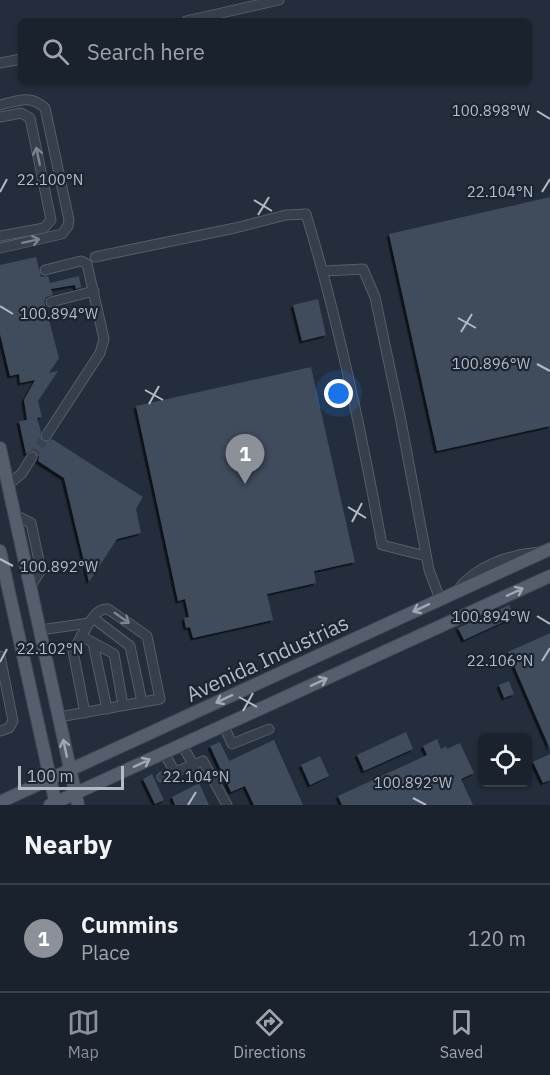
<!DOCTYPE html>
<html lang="en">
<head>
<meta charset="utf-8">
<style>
  body { margin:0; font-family:"IBM Plex Sans",sans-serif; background:#272f39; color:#f1f3f6 }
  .controls { position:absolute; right:18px; bottom:18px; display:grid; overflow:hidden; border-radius:9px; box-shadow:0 2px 4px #0004 }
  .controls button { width:54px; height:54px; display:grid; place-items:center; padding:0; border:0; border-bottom:2px solid #383f49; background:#1a222d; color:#f1f3f6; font:30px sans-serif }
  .scale { position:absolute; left:18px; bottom:15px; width:106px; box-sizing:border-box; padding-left:6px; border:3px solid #b2bac8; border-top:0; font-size:16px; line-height:21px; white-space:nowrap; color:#b2bac8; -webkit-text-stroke:4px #1c2431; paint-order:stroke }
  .you { position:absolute; left:339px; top:394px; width:21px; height:21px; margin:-15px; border:4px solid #fff; border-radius:50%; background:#1a73e8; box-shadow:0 0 0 9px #1a73e833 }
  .badge { display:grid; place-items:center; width:39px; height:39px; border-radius:50%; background:#8c9099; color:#fff; font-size:20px; font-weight:700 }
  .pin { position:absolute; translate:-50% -50px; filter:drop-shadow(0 2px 3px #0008) }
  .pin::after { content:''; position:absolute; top:32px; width:21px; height:18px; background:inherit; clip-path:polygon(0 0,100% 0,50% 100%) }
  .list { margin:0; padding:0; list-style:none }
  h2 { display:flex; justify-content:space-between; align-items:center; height:78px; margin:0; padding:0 24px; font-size:26px }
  h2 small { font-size:20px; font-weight:400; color:#9fa4aa }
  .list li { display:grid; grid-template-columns:39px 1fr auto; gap:18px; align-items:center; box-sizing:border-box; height:108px; padding:0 24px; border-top:2px solid #383f49 }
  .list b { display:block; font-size:22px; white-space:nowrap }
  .list p { margin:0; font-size:20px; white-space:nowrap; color:#9fa4aa }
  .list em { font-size:20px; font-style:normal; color:#9fa4aa }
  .icon { flex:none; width:33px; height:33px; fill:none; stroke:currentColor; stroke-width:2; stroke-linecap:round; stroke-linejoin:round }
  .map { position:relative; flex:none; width:550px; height:805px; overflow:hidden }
  .search { position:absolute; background:#1a222d; box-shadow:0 2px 4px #0004; left:18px; right:18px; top:18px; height:66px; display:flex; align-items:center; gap:15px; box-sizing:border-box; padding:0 21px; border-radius:9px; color:#9fa4aa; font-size:22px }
  .sheet { height:186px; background:#1a222d }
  nav { display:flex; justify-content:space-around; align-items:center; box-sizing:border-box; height:84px; border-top:2px solid #383f49; background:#1a222d; font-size:16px; color:#9fa4aa }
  nav a { display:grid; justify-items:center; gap:3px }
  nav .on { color:#8c9099 }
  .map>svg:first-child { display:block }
</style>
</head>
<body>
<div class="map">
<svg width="550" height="805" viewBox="0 0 550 805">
  <defs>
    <filter id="shadow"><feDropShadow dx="-2.5" dy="2.5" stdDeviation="0" flood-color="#0009"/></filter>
  </defs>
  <rect width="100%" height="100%" fill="#232d3c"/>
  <g fill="#3f4b5b" filter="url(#shadow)">
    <path d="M550,197V426L437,451L389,234Z"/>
    <path d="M36,257L41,277L48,276L50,283L79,276L81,287L76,289L75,285L51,289L53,295L47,297L44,301L59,358L49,373L58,371L38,401L42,417L37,418L41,432L40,439L45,443L52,439L143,497L136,509L141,533L117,539L89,582L64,478L38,461L39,457L36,452L32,450L26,454L19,421L27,420L24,400L35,380L20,383L19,374L10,376L0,334V265Z"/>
    <path d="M318,299L326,335L302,341L293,305Z"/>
    <path d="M311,367L355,562L314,571L316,583L267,594L273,620L193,638L190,627L186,628L184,618L189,617L185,599L178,601L136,406Z"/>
    <path d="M509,605L514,617L464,640L458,628Z"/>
    <path d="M550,633V749L508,652Z"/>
    <path d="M509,681L514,694L504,698L499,685Z"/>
    <path d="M406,732L413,749L364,771L357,755Z"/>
    <path d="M437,739L441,749L446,746L447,749L460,743L474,773L461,779L473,805H342L338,796L427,755L423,746Z"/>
    <path d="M274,740L303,805H254L245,786L231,792L210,746L220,742L229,761Z"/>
    <path d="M550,754V780L543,783L533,762Z"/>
    <path d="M320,756L329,776L310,785L301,765Z"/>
    <path d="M152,774L164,800L155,804L143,779Z"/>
    <path d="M199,783L209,805H175L172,797Z"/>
  </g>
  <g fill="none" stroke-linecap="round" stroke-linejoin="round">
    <path stroke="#384251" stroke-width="9" stroke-dasharray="9 4.5" stroke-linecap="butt" d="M32,457L46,436"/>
    <defs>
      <g id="minor">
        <path d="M186,21L279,0"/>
        <path d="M0,63L21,59"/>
        <path d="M0,105C18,101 30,94 45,108L69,220L68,226L62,234L0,248"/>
        <path d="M0,117L21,113L30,118L51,220L44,228L0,236"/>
        <path d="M95,257L235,228L286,215L306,214C339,322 362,434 382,545L426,556"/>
        <path d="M45,270L81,261L87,264L104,339L100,353L46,436"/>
        <path d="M324,271L363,269L375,297L400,416L429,570L440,599"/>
        <path d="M51,302L94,291"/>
        <path d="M8,485L22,473L32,457"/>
        <path d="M15,515L31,523L41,570L30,587"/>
        <path d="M457,591C475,566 508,555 539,552"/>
        <path d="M93,618L130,646L142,702"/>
        <path d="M40,630L89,623C94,616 99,608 108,609L147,636L160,699L59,717"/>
        <path d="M81,636L114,654L123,705"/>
        <path d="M93,643L107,709"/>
        <path d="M0,656L13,721L9,728L0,731"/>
        <path d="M85,713L73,651L89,623"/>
        <path d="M224,726L232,744L269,729"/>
        <path d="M182,745L194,766"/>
        <path d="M164,753L175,772"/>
        <path d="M162,777L203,761L227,805"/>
      </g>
      <g id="major">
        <path d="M0,448L78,805"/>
        <path d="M0,551L56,805"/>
        <path d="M0,802L550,549"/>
        <path d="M50,805L550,576"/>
      </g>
    </defs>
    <use href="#minor" stroke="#555d6a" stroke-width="11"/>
    <use href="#major" stroke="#404855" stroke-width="14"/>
    <use href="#minor" stroke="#373f4c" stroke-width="9"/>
    <use href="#major" stroke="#555e6c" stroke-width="12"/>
  </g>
  <defs><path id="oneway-shaft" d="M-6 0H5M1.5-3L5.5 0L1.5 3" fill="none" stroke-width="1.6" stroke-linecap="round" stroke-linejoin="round" transform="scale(1.5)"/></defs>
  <g stroke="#7b8390">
    <use href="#oneway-shaft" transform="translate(38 156) rotate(-102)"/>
    <use href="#oneway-shaft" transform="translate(31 241) rotate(-12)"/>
    <use href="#oneway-shaft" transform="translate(122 618) rotate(35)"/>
  </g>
  <g stroke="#9fa8b6">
    <use href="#oneway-shaft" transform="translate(515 592) rotate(-25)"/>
    <use href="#oneway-shaft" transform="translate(421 608) rotate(155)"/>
    <use href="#oneway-shaft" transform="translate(319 682) rotate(-25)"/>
    <use href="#oneway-shaft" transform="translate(224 699) rotate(155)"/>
    <use href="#oneway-shaft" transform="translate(65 748) rotate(-102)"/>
    <use href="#oneway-shaft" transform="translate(142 763) rotate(-25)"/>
  </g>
  <path fill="none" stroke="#b2bac8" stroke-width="2" d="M537,111L550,119M0,192L7,179M542,192L550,179M254,200L272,211M258,215L269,197M0,306L13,314M458,318L476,328M461,332L472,314M537,364L550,371M145,390L163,400M149,404L159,386M348,507L366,518M352,522L362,503M0,559L13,566M537,616L550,624M542,661L550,648M0,662L7,649M239,697L257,707M243,711L253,693M413,798L426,805M188,805L196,792"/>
  <g text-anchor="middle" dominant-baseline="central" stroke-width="4.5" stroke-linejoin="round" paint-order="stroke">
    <g font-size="21" fill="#b2bac8" stroke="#1c2431">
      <text transform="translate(267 658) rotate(-25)">Avenida Industrias</text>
    </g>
  </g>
  <g font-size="15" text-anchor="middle" fill="#b2bac8" stroke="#1c2431" stroke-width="4.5" stroke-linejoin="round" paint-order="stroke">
    <text x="491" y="116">100.898°W</text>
    <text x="50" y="185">22.100°N</text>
    <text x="500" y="197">22.104°N</text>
    <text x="59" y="319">100.894°W</text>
    <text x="491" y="369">100.896°W</text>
    <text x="59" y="572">100.892°W</text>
    <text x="491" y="622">100.894°W</text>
    <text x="50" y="654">22.102°N</text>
    <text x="500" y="666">22.106°N</text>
    <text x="196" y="782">22.104°N</text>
    <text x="413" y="788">100.892°W</text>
  </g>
</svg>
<div class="controls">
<button><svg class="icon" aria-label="locate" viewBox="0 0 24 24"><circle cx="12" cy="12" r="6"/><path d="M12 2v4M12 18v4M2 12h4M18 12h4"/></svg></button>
</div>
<div class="scale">100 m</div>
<div class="you"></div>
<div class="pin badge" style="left:245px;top:484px">1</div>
<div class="search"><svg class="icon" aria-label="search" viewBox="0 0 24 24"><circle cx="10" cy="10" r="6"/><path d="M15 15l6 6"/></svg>Search here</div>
</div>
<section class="sheet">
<h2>Nearby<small></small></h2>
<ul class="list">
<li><span class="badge">1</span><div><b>Cummins</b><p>Place</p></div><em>120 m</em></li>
</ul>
</section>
<nav>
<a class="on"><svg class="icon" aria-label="map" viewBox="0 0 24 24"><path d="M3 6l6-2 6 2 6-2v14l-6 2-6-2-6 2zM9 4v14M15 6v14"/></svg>Map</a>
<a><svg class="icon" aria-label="directions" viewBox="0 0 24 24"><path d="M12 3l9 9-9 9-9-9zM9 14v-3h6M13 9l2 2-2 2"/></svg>Directions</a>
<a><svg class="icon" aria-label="saved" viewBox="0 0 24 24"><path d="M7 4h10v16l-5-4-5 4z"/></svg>Saved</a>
</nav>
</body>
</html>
